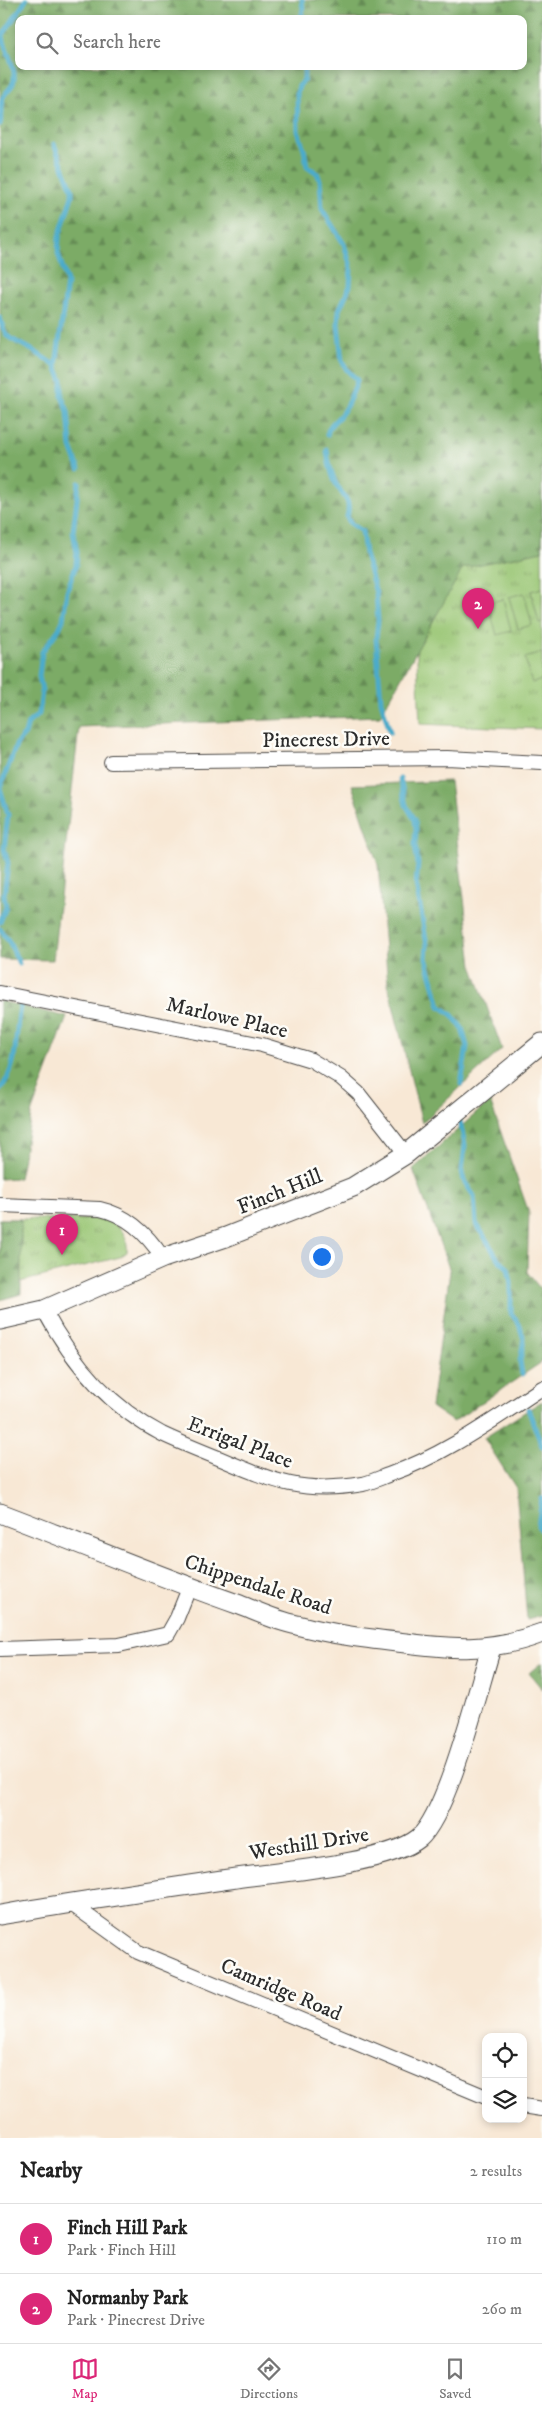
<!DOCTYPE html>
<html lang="en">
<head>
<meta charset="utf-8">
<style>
  body { margin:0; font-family:"IM FELL DW Pica",serif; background:#f6f6f6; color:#222 }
  .controls { position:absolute; right:15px; bottom:15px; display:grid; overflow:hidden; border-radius:10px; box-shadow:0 2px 8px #0003 }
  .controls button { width:45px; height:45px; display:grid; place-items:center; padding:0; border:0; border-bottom:1px solid #e0e0e0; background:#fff; color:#222; font:25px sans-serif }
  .you { position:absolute; left:321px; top:1256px; width:18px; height:18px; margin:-12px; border:4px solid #fff; border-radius:50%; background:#1a73e8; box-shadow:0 0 0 8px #1a73e833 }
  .badge { display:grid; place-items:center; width:32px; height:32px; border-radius:50%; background:#db2777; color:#fff; font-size:16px; font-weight:700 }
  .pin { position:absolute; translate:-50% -41px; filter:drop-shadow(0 1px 2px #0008) }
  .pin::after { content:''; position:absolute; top:26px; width:18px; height:15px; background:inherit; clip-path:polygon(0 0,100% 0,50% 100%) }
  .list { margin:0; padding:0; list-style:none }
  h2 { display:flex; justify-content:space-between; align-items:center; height:65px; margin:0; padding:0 20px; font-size:21px }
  h2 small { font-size:16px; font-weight:400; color:#767676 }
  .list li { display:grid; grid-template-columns:32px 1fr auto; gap:15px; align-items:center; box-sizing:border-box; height:70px; padding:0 20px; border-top:1px solid #e0e0e0 }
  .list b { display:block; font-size:19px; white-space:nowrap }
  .list p { margin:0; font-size:16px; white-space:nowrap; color:#767676 }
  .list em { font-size:16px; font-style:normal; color:#767676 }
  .icon { flex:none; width:28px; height:28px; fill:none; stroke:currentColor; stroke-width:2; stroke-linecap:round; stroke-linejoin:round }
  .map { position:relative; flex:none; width:542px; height:2138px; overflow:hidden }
  .search { position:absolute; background:#fff; box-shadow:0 2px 8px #0003; left:15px; right:15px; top:15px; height:55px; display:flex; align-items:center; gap:12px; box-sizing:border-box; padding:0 18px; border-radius:10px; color:#767676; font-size:19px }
  .sheet { height:205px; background:#fff }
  nav { display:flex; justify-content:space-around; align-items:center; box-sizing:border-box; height:70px; border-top:1px solid #e0e0e0; background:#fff; font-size:14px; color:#767676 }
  nav a { display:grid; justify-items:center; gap:2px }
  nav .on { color:#db2777 }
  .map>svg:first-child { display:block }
</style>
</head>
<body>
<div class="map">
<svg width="542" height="2138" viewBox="0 0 542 2138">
  <defs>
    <pattern id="grass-tufts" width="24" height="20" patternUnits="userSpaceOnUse" patternTransform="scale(1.25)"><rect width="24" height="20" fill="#9ac674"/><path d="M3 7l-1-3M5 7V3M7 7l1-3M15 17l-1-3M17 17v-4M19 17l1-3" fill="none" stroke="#7ea15f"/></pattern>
    <pattern id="forest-firs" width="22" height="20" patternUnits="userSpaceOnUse" patternTransform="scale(1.25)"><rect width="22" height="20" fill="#7bab66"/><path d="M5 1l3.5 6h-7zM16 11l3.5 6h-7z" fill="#658b54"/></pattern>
  </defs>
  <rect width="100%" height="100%" fill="#fdfcf7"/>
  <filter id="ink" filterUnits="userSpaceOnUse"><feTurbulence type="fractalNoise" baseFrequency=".02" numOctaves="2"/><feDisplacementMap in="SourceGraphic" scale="10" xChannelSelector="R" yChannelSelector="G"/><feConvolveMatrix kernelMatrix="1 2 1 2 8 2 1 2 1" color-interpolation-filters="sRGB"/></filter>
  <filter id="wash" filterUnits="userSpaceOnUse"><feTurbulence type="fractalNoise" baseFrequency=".0096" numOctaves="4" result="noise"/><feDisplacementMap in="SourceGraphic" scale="20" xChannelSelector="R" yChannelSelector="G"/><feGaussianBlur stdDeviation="1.12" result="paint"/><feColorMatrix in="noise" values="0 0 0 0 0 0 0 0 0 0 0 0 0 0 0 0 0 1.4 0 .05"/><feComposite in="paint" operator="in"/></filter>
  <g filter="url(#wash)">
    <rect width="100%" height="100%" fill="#f8e8d5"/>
    <g fill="url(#grass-tufts)" stroke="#627850">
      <path d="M542,503V729L420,724L412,548Z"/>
      <path d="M0,1219H106C121,1227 128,1234 127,1252L120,1257L0,1287Z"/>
    </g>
    <g fill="url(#forest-firs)" stroke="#536b48" fill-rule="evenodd">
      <path d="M0,0H542V551L463,568L380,716L79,727L53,960L0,959ZM19,19H523V66H19Z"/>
      <path d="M450,781L472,965L502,1049L422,1123L388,985L378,865L352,785Z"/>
      <path d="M0,1001L67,1017L32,1111L19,1178L0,1179Z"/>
      <path d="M490,1101L529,1213L527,1272L542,1291V1362L453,1422L431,1407L450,1271L413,1169Z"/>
      <path d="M0,1219H21V1294L0,1300Z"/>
      <path d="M542,1401V1616L527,1620L516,1488L484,1438Z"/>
      <path d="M542,1662V1689L529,1673Z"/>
    </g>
    <g fill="#9ac674" stroke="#627850">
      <path d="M542,588V622L539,623L531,591Z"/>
      <path d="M524,593L532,625L518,629L509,597Z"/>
      <path d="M503,599L511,631L497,635L488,603Z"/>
      <path d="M542,653V680L532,683L525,658Z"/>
    </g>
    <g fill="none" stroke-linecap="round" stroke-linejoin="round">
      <g stroke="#4babca" stroke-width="5">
        <path d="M301,19L303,9L302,0"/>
        <path d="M304,66V80L299,86L297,93L298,131L304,149L307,166L317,173L320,180L322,209L344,244L351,267L350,286L339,310L338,324L342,361L347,370L357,380C356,386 346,408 342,413C336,422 329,423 327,435"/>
        <path d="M0,124C2,117 0,108 2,100C5,89 16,89 14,73C13,60 4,50 3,35L26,0"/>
        <path d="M54,144L72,189V196L59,237L58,253L67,282L56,366L62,381V397L68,411L71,447L79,469"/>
        <path d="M0,318C6,339 7,337 25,346C35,351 45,359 56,366"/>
        <path d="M327,450C328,461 331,472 335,482C342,497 352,498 347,517L350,523L362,531L365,554L376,593L378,621L376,638L381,701L390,732"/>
        <path d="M400,779L406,805L415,820L416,829L415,845L418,864L416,884L427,945L426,958L440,1006L452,1015L462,1028L467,1046L461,1084"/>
        <path d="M0,922L6,907L4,895L8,863L4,849L8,815L0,788L17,743L25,734L28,723L39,714L42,691L39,676L42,652L59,629L63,620L67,591L76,565L77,552L73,532L79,483"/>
        <path d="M0,929L10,943L19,964"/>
        <path d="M0,1090C21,1062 13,1035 21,1003"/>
        <path d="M460,1121L465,1145L462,1171L464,1181L474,1196L476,1223L498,1259L508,1268L511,1283V1313L519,1324L524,1340L520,1361L522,1374"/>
        <path d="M528,1409L542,1446"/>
        <path d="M542,1499L538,1526L542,1531"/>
      </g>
    </g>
  </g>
  <g filter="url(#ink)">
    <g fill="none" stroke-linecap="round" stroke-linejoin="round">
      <defs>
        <g id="street">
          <path d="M111,762L447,758L542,763"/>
          <path d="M0,993L262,1045L311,1060L341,1078L358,1093L406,1154"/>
          <path d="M0,1205L100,1209C127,1215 148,1235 163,1258"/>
          <path d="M44,1310C71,1361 110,1407 162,1434C181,1443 201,1451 221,1459C275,1482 303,1494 363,1484C371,1482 380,1478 388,1475C443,1456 493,1420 542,1388"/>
          <path d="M0,1649L119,1645L168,1634L177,1618L189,1588"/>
          <path d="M70,1903L138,1952L486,2097"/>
          <path d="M523,2106L542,2109"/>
        </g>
        <g id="secondary">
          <path d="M0,1320L44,1310L163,1258L226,1237L353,1187L406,1154L542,1043"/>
          <path d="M0,1513C80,1543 159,1577 240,1605C258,1612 277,1621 297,1625C330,1634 363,1638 397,1642C452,1649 489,1653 542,1633"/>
          <path d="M0,1915C78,1901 157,1890 236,1878C279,1872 387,1864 419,1838C448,1813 478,1689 491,1648"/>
        </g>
      </defs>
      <use href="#street" stroke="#4a4744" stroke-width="16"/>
      <use href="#secondary" stroke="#4a4744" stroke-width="21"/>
      <use href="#street" stroke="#fff" stroke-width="14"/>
      <use href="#secondary" stroke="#fff" stroke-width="19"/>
    </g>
  </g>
  <g text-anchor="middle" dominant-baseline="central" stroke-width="5" stroke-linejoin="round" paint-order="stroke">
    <g font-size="21" fill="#2b2b2b" stroke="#fdfcf7">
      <text transform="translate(326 740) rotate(-1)">Pinecrest Drive</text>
      <text transform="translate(227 1018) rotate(13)">Marlowe Place</text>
      <text transform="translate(280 1192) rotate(-22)">Finch Hill</text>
      <text transform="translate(240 1443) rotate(21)">Errigal Place</text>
      <text transform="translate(258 1585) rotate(18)">Chippendale Road</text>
      <text transform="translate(309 1844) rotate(-9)">Westhill Drive</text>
      <text transform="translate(281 1990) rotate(23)">Camridge Road</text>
    </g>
  </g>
</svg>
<div class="controls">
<button><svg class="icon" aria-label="locate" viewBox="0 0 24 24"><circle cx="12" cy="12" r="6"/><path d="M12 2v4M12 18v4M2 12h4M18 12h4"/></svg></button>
<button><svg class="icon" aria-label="layers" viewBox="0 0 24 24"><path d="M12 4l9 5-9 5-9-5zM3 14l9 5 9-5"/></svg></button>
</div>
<div class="you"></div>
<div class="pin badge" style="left:62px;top:1255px">1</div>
<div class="pin badge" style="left:478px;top:629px">2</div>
<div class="search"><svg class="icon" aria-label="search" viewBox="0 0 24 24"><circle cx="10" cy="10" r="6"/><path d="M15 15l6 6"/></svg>Search here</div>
</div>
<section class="sheet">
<h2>Nearby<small>2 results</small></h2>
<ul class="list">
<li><span class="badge">1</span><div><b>Finch Hill Park</b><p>Park · Finch Hill</p></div><em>110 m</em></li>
<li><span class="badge">2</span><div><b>Normanby Park</b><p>Park · Pinecrest Drive</p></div><em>260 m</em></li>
</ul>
</section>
<nav>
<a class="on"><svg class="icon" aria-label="map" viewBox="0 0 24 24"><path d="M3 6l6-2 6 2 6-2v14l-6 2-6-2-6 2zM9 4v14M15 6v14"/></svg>Map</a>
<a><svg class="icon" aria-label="directions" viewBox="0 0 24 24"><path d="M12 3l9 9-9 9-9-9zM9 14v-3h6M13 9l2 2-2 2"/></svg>Directions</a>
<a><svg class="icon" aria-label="saved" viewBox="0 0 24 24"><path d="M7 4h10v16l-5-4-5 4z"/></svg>Saved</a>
</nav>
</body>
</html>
